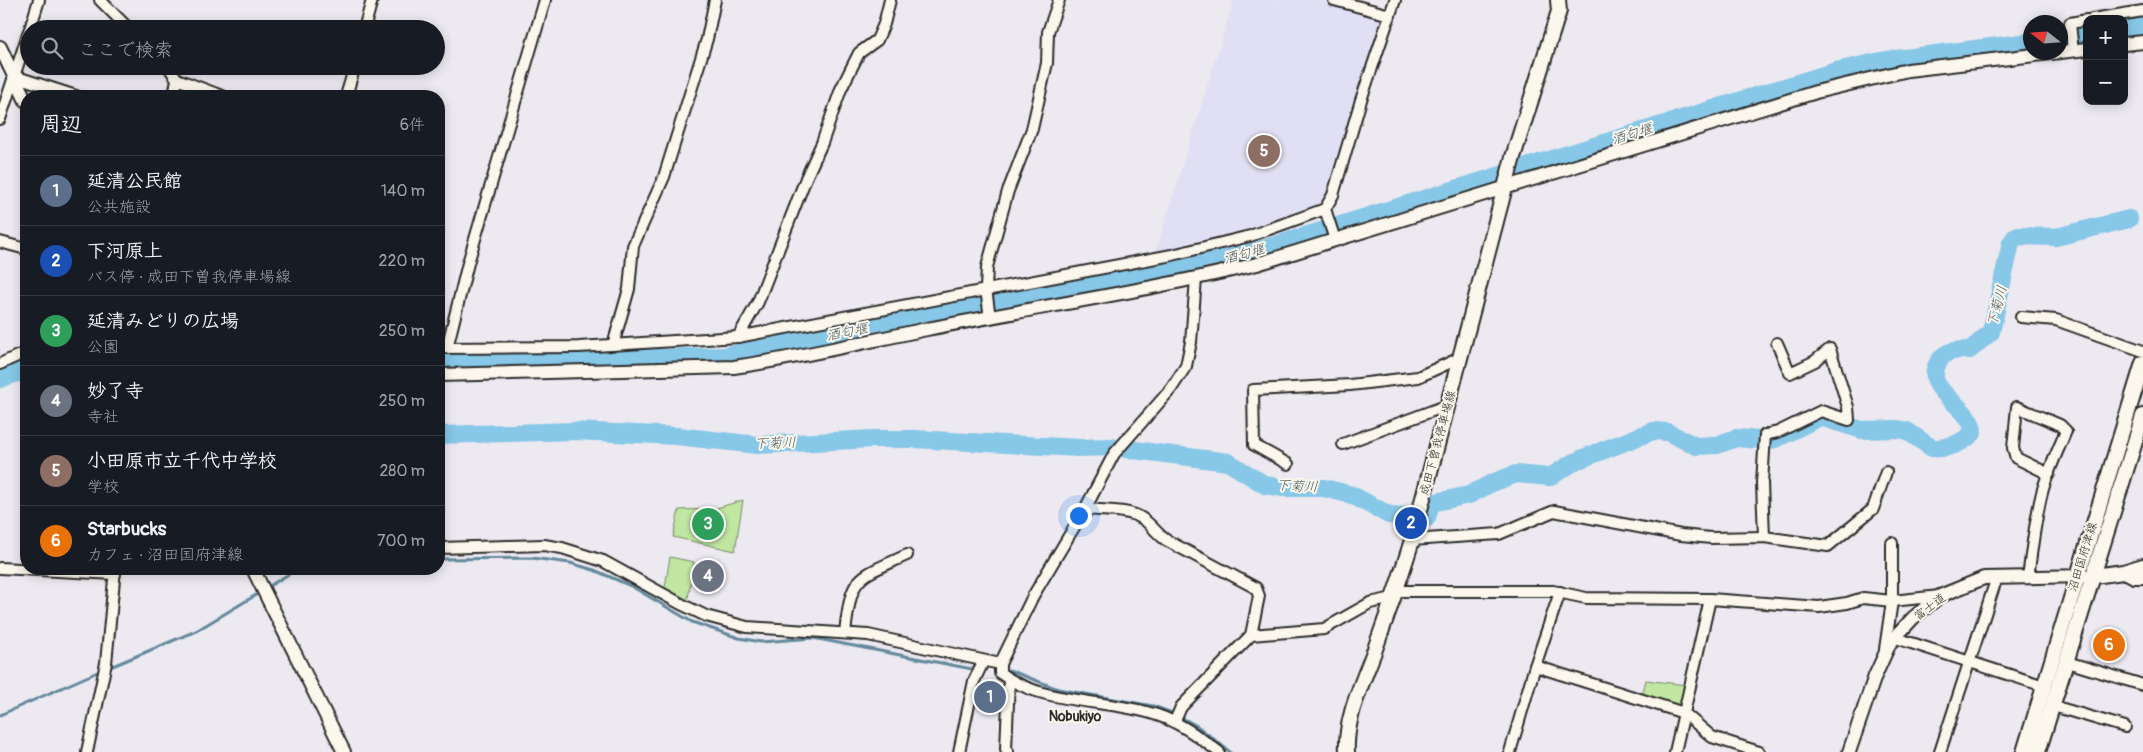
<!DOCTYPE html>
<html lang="ja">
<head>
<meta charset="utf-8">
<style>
  body { margin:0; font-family:Pangolin,"Klee One",sans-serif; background:#242831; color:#f1f3f6 }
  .controls { position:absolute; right:15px; top:15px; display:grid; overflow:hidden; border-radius:10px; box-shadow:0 2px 12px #0003 }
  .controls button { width:45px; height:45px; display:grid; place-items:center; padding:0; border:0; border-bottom:1px solid #363941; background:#171b24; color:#f1f3f6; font:25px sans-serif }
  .compass { position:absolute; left:2023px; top:15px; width:45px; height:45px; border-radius:50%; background:#171b24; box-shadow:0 2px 12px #0003; rotate:287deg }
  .you { position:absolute; left:1078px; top:515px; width:18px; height:18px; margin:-12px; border:4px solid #fff; border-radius:50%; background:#1a73e8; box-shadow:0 0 0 8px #1a73e833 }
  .badge { display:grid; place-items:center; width:32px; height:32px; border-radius:50%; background:#98999b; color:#fff; font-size:16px; font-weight:700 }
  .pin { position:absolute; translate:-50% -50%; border:2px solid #fff; box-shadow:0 1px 5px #0006 }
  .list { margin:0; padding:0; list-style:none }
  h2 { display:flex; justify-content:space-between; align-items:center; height:65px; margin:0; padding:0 20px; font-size:21px }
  h2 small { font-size:16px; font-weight:400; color:#9ea1a6 }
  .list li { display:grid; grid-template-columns:32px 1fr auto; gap:15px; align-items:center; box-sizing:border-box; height:70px; padding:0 20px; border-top:1px solid #363941 }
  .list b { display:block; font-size:19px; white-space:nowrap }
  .list p { margin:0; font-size:16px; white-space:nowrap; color:#9ea1a6 }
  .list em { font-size:16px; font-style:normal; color:#9ea1a6 }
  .icon { flex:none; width:28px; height:28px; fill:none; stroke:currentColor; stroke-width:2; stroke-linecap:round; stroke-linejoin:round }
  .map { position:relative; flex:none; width:2143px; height:752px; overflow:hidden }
  .search { position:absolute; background:#171b24; box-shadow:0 2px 12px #0003; left:20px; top:20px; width:425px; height:55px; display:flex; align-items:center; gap:12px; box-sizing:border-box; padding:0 18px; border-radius:28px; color:#9ea1a6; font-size:19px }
  .panel { position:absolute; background:#171b24; box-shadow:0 2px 12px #0003; left:20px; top:90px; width:425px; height:485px; border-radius:20px }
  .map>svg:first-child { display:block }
</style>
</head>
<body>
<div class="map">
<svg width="2143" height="752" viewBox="0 0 2143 752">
  <rect width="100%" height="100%" fill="#ece9f0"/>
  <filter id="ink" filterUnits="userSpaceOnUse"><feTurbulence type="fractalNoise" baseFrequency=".02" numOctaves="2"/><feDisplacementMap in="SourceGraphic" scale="10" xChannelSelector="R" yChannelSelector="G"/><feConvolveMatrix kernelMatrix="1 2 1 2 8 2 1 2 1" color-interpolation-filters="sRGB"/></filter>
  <g filter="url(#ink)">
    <path fill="#e1dff3" d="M1234,0H1320L1385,18L1330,196L1323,202L1270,227L1159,252L1156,250Z"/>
    <g fill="#c0e6a1" stroke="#768866">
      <path d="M743,500L735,551L673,537L679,510L714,509Z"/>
      <path d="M670,557L694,562L687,604L664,593Z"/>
      <path d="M1646,680L1686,685L1681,707L1642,696Z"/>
    </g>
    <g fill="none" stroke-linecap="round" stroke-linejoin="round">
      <g stroke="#62899c" stroke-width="3">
        <path d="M439,559L532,558L570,563L594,570L631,586L692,622L739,638L761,642L813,638L972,669"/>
        <path d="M266,588L297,569"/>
        <path d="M108,668L196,631L261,592"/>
        <path d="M1009,670L1058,689L1153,706L1175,714L1197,726L1230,752"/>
        <path d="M0,715L102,670"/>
      </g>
      <g stroke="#87c7e7" stroke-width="18">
        <path d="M2124,30L2143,26"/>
        <path d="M2060,39L2087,35"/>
        <path d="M439,364L723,356L1172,271L1253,252L1836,71L1881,61L2030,42"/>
        <path d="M0,379L26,370"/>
        <path d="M439,435L575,431L677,436L757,445L873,439H914L1080,448L1112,447"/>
        <path d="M1767,441L1778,438L1820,417L1862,430L1898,429L1907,431L1932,448C1947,449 1961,444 1973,433C1974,405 1919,392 1939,361C1946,350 1957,350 1970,350L1991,332L2011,243L2016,236L2056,237L2129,219"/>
        <path d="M1126,449L1228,462L1265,485L1283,488H1324L1352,495L1389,515L1408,516"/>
        <path d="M1581,459L1653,431L1667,432L1696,446L1717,445L1736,438L1760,440"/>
        <path d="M1427,518L1431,503L1469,495L1492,483L1516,474L1550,477L1574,462"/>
      </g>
      <defs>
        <g id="minor">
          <path d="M100,0L129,29"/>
          <path d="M1334,0L1390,15"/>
          <path d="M2092,19L2143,11"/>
          <path d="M30,29L39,0"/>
          <path d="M364,29L372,0"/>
          <path d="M2073,51L2070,23L2087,20"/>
          <path d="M168,66L177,79L174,96"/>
          <path d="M14,76L76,96"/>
          <path d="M177,79L222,96"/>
          <path d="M346,96L355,66"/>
          <path d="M0,119L29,31"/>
          <path d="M1335,240L1325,209L1333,195L1361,100L1395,0"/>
          <path d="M0,242L26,249"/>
          <path d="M1196,279L1191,342L1186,366L1171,389L1114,454L1085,509L1033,596L1000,664V673C1045,706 1106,698 1157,715C1181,723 1199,737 1219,752"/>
          <path d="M2021,317L2056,320L2143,351"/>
          <path d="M990,318L986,289L987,267L1008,191L1032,129L1047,63L1048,32L1059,0"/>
          <path d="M738,337L758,302L806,178L822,143L841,89L859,53L877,40L884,24L890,0"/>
          <path d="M613,345L629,289L633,246L664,177L707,39L715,0"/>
          <path d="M439,348L579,347L738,337L1172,255L1250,236L1325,209"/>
          <path d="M447,348L468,263L545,0"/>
          <path d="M0,364L26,352"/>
          <path d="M1343,444L1448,405"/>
          <path d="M1288,464L1254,445L1253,390L1350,385L1418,377L1460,358"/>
          <path d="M1085,509C1102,511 1129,509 1143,519C1152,525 1157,534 1166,540L1256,588L1259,596L1251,635"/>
          <path d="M1764,537L1762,483L1765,435L1778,432L1821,411L1849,420L1848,407L1830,349L1815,361L1790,373L1777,343"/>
          <path d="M1412,540L1499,534L1554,511L1681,535L1711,538L1764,537L1828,546L1873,509L1886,472"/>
          <path d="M439,548L544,545L562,548L603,561L683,605L706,616L747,627L868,635L1000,664"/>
          <path d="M0,568L115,574"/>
          <path d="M2123,572L2134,578H2143"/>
          <path d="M2028,578C2032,548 2035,518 2043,489C2049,469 2058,450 2066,431L2060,425L2017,407L2013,448L2016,458L2049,474"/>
          <path d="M1396,591H1553L1586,598L1710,599L1819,607L1847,603L1863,598L1892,601L1940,596"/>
          <path d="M845,633C852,574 855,579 907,555"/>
          <path d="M1896,638L2044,686"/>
          <path d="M1885,649L1892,601V543"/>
          <path d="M2067,662L2143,685"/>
          <path d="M1535,666L1684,713L1712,737L1759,752"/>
          <path d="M2053,706L2125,727"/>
          <path d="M1175,721L1181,707L1251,635L1324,629L1370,603L1393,598"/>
          <path d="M87,752L106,663L115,569"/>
          <path d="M959,752L974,681L983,662"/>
          <path d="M1008,752L1006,749L1009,680"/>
          <path d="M1510,752L1535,666L1560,592"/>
          <path d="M1675,752L1710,599"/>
          <path d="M1940,752L1997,577"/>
        </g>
        <g id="tertiary">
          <path d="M2124,44L2143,42"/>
          <path d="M0,47L26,101"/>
          <path d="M2060,52L2087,49"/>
          <path d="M439,375L734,367C799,358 863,342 927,329C1037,307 1148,291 1257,264L1816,92L1908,70L2060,52"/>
          <path d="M253,569L344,752"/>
          <path d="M1849,752L1875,676L1890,643L1913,618L1940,596L1984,578L2086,576"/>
        </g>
        <g id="secondary">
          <path d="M2094,576L2123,572L2143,566"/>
          <path d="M1347,752C1345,717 1363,682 1375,649C1388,613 1401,577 1412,540L1513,157L1559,11L1558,0"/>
          <path d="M2024,752L2143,363"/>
          <path d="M2038,752L2143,416"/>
        </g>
      </defs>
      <use href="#minor" stroke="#2b2b2b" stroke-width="14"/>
      <use href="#tertiary" stroke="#2b2b2b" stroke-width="16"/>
      <use href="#secondary" stroke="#2b2b2b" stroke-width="18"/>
      <use href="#minor" stroke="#fbf7ec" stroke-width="10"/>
      <use href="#tertiary" stroke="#fbf7ec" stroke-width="12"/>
      <use href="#secondary" stroke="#fbf7ec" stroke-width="14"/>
    </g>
  </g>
  <g text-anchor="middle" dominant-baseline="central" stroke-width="4" stroke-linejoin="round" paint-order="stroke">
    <g font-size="12" fill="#2b2b2b" stroke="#fbf7ec">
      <text transform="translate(1438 443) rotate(-75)">成田下曽我停車場線</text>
      <text transform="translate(2083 557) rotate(-73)">沼田国府津線</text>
      <text transform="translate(1930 607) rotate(-37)">富士道</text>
    </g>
    <g font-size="14" font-style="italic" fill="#475a63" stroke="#fbf7ec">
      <text transform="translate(1632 134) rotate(-17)">酒匂堰</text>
      <text transform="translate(1244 254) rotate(-15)">酒匂堰</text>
      <text transform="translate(1997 306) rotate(-75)">下菊川</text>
      <text transform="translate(847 332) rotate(-11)">酒匂堰</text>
      <text transform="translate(775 443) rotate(-2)">下菊川</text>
      <text transform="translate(1297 486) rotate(3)">下菊川</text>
    </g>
    <g font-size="14" font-weight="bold" fill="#2b2b2b" stroke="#fbf7ec">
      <text x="1075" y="716">Nobukiyo</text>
    </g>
  </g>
</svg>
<div class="controls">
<button>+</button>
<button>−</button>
</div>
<svg class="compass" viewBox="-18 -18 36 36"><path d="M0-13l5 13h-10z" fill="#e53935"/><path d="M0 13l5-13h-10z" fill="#9ea1a6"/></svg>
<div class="you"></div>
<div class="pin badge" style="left:990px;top:697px;background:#5c6f8a">1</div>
<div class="pin badge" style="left:1411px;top:523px;background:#1a4fb4">2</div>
<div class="pin badge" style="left:708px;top:524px;background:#2e9e5b">3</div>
<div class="pin badge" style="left:708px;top:576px;background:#6b7280">4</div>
<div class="pin badge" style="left:1264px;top:151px;background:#8d6e63">5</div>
<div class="pin badge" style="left:2109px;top:645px;background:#e8710a">6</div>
<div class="search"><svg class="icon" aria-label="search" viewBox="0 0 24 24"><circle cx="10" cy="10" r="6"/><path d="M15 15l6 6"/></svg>ここで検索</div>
<section class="panel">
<h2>周辺<small>6件</small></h2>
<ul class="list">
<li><span class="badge" style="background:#5c6f8a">1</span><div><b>延清公民館</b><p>公共施設</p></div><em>140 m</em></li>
<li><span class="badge" style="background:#1a4fb4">2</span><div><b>下河原上</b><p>バス停 · 成田下曽我停車場線</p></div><em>220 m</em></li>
<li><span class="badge" style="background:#2e9e5b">3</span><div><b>延清みどりの広場</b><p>公園</p></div><em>250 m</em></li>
<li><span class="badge" style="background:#6b7280">4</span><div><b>妙了寺</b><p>寺社</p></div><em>250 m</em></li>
<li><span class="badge" style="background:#8d6e63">5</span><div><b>小田原市立千代中学校</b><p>学校</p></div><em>280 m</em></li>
<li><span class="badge" style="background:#e8710a">6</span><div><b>Starbucks</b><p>カフェ · 沼田国府津線</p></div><em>700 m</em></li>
</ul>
</section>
</div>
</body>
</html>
